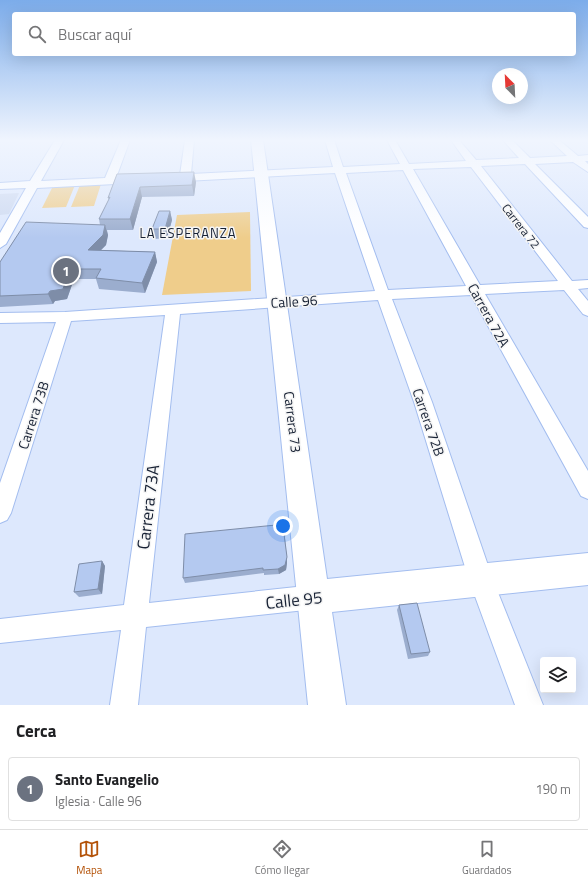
<!DOCTYPE html>
<html lang="es">
<head>
<meta charset="utf-8">
<style>
  body { margin:0; font-family:"Titillium Web",sans-serif; background:#f6f6f6; color:#202124 }
  .controls { position:absolute; right:12px; bottom:12px; display:grid; overflow:hidden; border-radius:4px; box-shadow:0 4px 16px #0002 }
  .controls button { width:36px; height:36px; display:grid; place-items:center; padding:0; border:0; border-bottom:1px solid #e0e0e0; background:#fff; color:#202124; font:20px sans-serif }
  .compass { position:absolute; left:492px; top:68px; width:36px; height:36px; border-radius:50%; background:#fff; box-shadow:0 4px 16px #0002; rotate:336deg }
  .you { position:absolute; left:283px; top:526px; width:14px; height:14px; margin:-10px; border:3px solid #fff; border-radius:50%; background:#1a73e8; box-shadow:0 0 0 6px #1a73e833 }
  .badge { display:grid; place-items:center; width:26px; height:26px; border-radius:50%; background:#b45309; color:#fff; font-size:13px; font-weight:700 }
  .pin { position:absolute; translate:-50% -50%; border:2px solid #fff; box-shadow:0 1px 4px #0006 }
  .list { margin:0; padding:0; list-style:none }
  h2 { display:flex; justify-content:space-between; align-items:center; height:52px; margin:0; padding:0 16px; font-size:17px }
  h2 small { font-size:13px; font-weight:400; color:#757577 }
  .list li { display:grid; grid-template-columns:26px 1fr auto; gap:12px; align-items:center; box-sizing:border-box; height:64px; margin:0 8px 8px; padding:0 8px; border:1px solid #e0e0e0; border-radius:4px }
  .list b { display:block; font-size:15px; white-space:nowrap }
  .list p { margin:0; font-size:13px; white-space:nowrap; color:#757577 }
  .list em { font-size:13px; font-style:normal; color:#757577 }
  .icon { flex:none; width:22px; height:22px; fill:none; stroke:currentColor; stroke-width:2; stroke-linecap:round; stroke-linejoin:round }
  .map { position:relative; flex:none; width:588px; height:705px; overflow:hidden }
  .search { position:absolute; background:#fff; box-shadow:0 4px 16px #0002; left:12px; right:12px; top:12px; height:44px; display:flex; align-items:center; gap:10px; box-sizing:border-box; padding:0 14px; border-radius:4px; color:#757577; font-size:15px }
  .sheet { height:124px; background:#fff }
  nav { display:flex; justify-content:space-around; align-items:center; box-sizing:border-box; height:56px; border-top:1px solid #e0e0e0; background:#fff; font-size:11px; color:#757577 }
  nav a { display:grid; justify-items:center; gap:2px }
  nav .on { color:#b45309 }
  .map>svg:first-child { display:block }
</style>
</head>
<body>
<div class="map">
<svg width="588" height="705" viewBox="0 0 588 705">
  <rect width="100%" height="100%" fill="#dde8fd"/>
  <path fill="#cedaf1" d="M19,193L9,214L0,215V194Z"/>
  <g fill="#efcd8b">
    <path d="M101,184L94,206L71,207L80,185Z"/>
    <path d="M75,185L66,207L42,208L53,186Z"/>
    <path d="M250,212L251,291L162,295L177,215Z"/>
  </g>
  <g fill="none" stroke-linecap="round" stroke-linejoin="round">
    <defs>
      <g id="street">
        <path d="M55,140H64L41,181L105,178L121,140H130L116,178L135,177L140,180L135,183L37,188L6,244L0,248V233L26,188L0,189V183L30,181Z"/>
        <path d="M185,140H194L191,174L333,167L325,140H334L343,167L400,164L387,140H395L409,164L466,161L451,140H459L476,160L519,158L503,140H512L530,158L567,156L550,140H559L578,156L588,155V161H585L588,164V172L573,162L535,164L588,217V228L584,227L525,164L481,166L572,281L588,280V288L578,289L588,301V316L583,314L564,290L485,294L588,471V499L581,496L471,295L392,299L432,402L493,580L543,705H515L469,580L414,402L378,300L180,314L149,603L315,585L323,589L327,597L323,605L315,609L146,627L138,705H110L121,630L0,643V619L124,605L165,315L71,321L11,513L7,520L0,523V483L56,322L0,323V313L65,312L375,291L335,173L185,181L170,180L169,178L170,176L180,175ZM471,167L558,281L480,285L413,169ZM403,170L466,286L388,290L346,173Z"/>
      </g>
      <path id="secondary" d="M251,140H263L327,579L588,553V585L332,612L346,705H308Z"/>
    </defs>
    <use href="#street" stroke="#a3bdef" stroke-width="2"/>
    <use href="#secondary" stroke="#a3bdef" stroke-width="2"/>
    <use href="#street" fill="#fff" fill-rule="evenodd"/>
    <use href="#secondary" fill="#fff" fill-rule="evenodd"/>
  </g>
  <g fill="#9badce">
    <path d="M117,174L196,182L194,196L142,197L133,230H107L108,235L106,245L101,250L155,252L157,262L145,293L99,289L96,279H74L67,299L55,301L53,304L0,307V262L100,225L99,219L109,200L108,198Z"/>
    <path d="M170,211L172,220L167,238L154,239L152,229Z"/>
    <path d="M286,530L285,538L287,563L286,570L279,574L264,575V573L185,583L183,578Z"/>
    <path d="M102,561L105,566L102,594L79,597L74,592Z"/>
    <path d="M399,605L430,652L428,656L408,659L397,610Z"/>
  </g>
  <g fill="#7e8da8">
    <path d="M194,172L196,182L194,196L192,185Z"/>
    <path d="M140,187L142,197L133,230L130,219Z"/>
    <path d="M170,211L172,220L167,238L165,229Z"/>
    <path d="M105,225L108,235L106,245L91,260L88,250Z"/>
    <path d="M155,252L157,262L145,293L142,283Z"/>
    <path d="M70,269L74,279L67,299L55,301L53,304L48,294Z"/>
    <path d="M286,524V530L284,540V534Z"/>
    <path d="M287,557V563L286,570L279,574L278,569Z"/>
    <path d="M102,561L105,566L102,594L98,589Z"/>
  </g>
  <g fill="#b4c9f0" stroke="#7e8da8">
    <path d="M194,172L192,185L140,187L130,219H99L110,197L108,198L117,174Z"/>
    <path d="M159,211H170L165,229H152Z"/>
    <path d="M26,222L105,225L103,235L88,250L155,252L142,283L96,278L101,269H70L63,289L50,291L48,294L0,296V262Z"/>
    <path d="M286,524L284,534L287,557L285,565L278,569L263,570V568L183,578L185,534Z"/>
    <path d="M102,561L98,589L74,592L79,564Z"/>
    <path d="M417,603L430,652L411,654L399,605Z"/>
  </g>
  <linearGradient id="sky" x2="0" y2="1"><stop stop-color="#7cacea"/><stop offset="0.59" stop-color="#f0f5fe"/><stop offset="1" stop-color="#f0f5fe" stop-opacity="0"/></linearGradient>
  <rect width="588" height="238" fill="url(#sky)"/>
  <g text-anchor="middle" dominant-baseline="central" stroke-width="3" stroke-linejoin="round" paint-order="stroke">
    <g font-size="12" fill="#172134" stroke="#f5f5f5">
      <text transform="translate(521 226) rotate(52)">Carrera 72</text>
    </g>
    <g font-size="13" letter-spacing="1" fill="#172134" stroke="#f5f5f5">
      <text x="188" y="233">LA ESPERANZA</text>
    </g>
    <g font-size="14" fill="#172134" stroke="#f5f5f5">
      <text transform="translate(294 301) rotate(-4)">Calle 96</text>
      <text transform="translate(489 315) rotate(61)">Carrera 72A</text>
      <text transform="translate(33 415) rotate(-72)">Carrera 73B</text>
      <text transform="translate(293 422) rotate(83)">Carrera 73</text>
      <text transform="translate(429 422) rotate(71)">Carrera 72B</text>
    </g>
    <g font-size="17" fill="#172134" stroke="#f5f5f5">
      <text transform="translate(148 507) rotate(-83)">Carrera 73A</text>
      <text transform="translate(294 600) rotate(-6)">Calle 95</text>
    </g>
  </g>
</svg>
<div class="controls">
<button><svg class="icon" aria-label="layers" viewBox="0 0 24 24"><path d="M12 4l9 5-9 5-9-5zM3 14l9 5 9-5"/></svg></button>
</div>
<svg class="compass" viewBox="-18 -18 36 36"><path d="M0-13l5 13h-10z" fill="#e53935"/><path d="M0 13l5-13h-10z" fill="#757577"/></svg>
<div class="you"></div>
<div class="pin badge" style="left:66px;top:271px;background:#6b7280">1</div>
<div class="search"><svg class="icon" aria-label="search" viewBox="0 0 24 24"><circle cx="10" cy="10" r="6"/><path d="M15 15l6 6"/></svg>Buscar aquí</div>
</div>
<section class="sheet">
<h2>Cerca<small></small></h2>
<ul class="list">
<li><span class="badge" style="background:#6b7280">1</span><div><b>Santo Evangelio</b><p>Iglesia · Calle 96</p></div><em>190 m</em></li>
</ul>
</section>
<nav>
<a class="on"><svg class="icon" aria-label="map" viewBox="0 0 24 24"><path d="M3 6l6-2 6 2 6-2v14l-6 2-6-2-6 2zM9 4v14M15 6v14"/></svg>Mapa</a>
<a><svg class="icon" aria-label="directions" viewBox="0 0 24 24"><path d="M12 3l9 9-9 9-9-9zM9 14v-3h6M13 9l2 2-2 2"/></svg>Cómo llegar</a>
<a><svg class="icon" aria-label="saved" viewBox="0 0 24 24"><path d="M7 4h10v16l-5-4-5 4z"/></svg>Guardados</a>
</nav>
</body>
</html>
